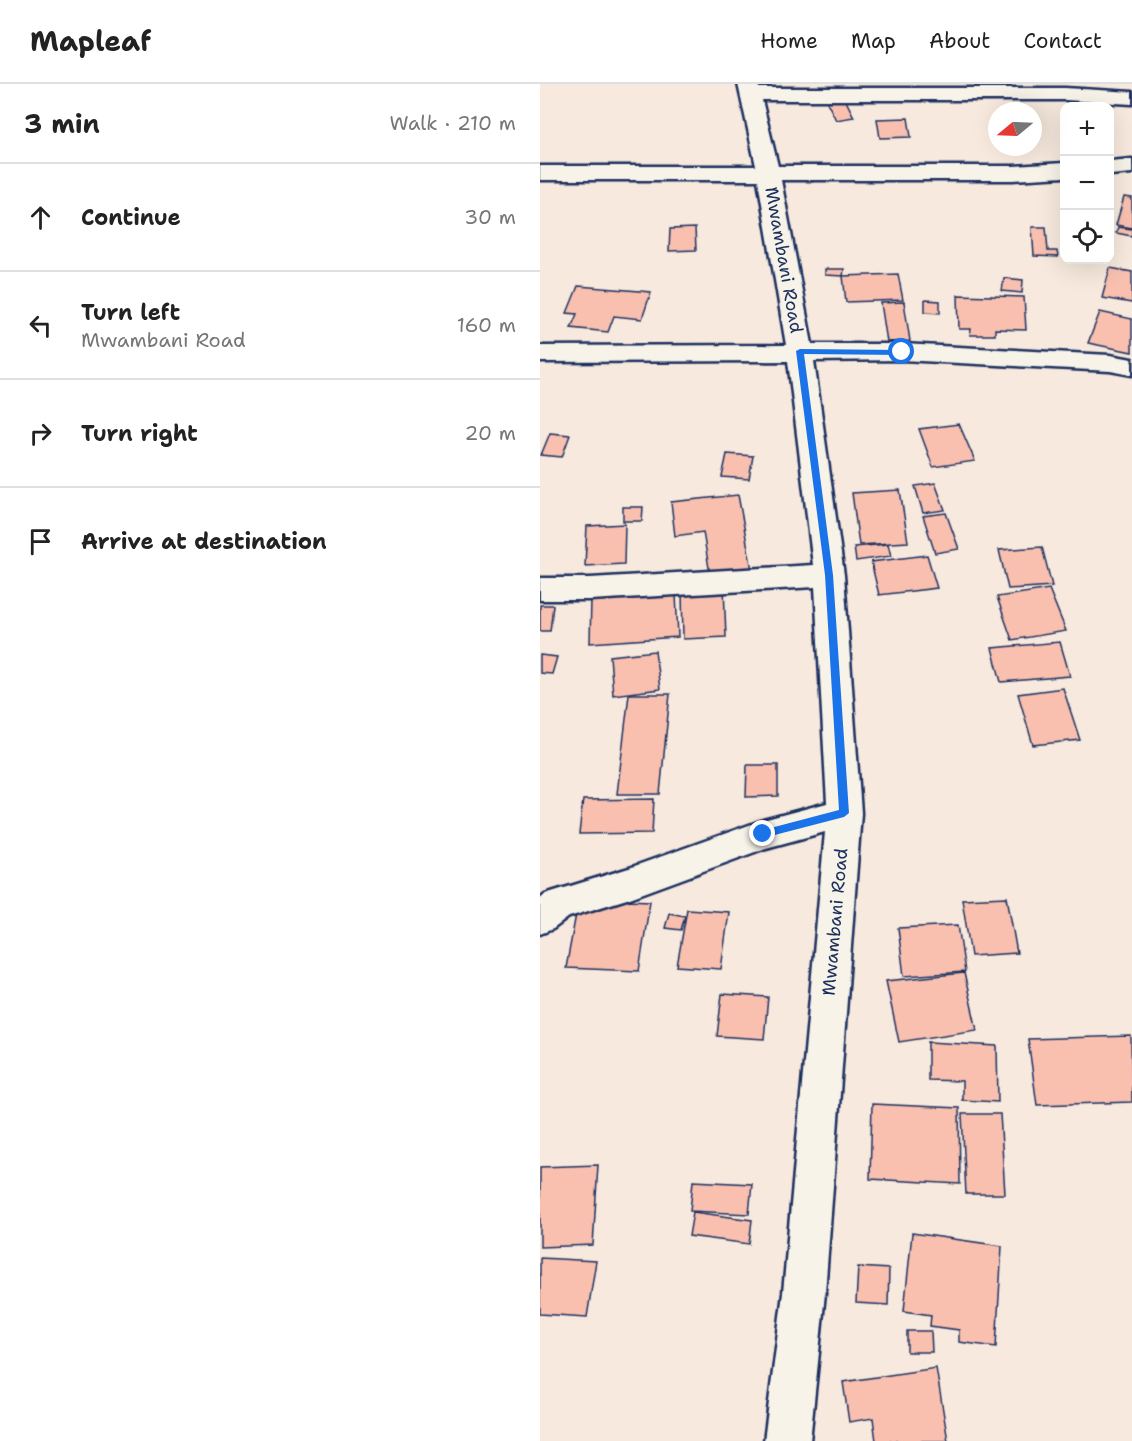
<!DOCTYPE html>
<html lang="en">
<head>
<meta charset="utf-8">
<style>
  body { margin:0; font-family:"Shantell Sans",sans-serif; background:#f6f6f6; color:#222 }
  .controls { position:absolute; right:18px; top:18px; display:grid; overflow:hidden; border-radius:12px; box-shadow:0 6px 24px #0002 }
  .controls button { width:54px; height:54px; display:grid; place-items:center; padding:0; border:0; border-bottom:2px solid #e0e0e0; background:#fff; color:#222; font:30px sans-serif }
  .compass { position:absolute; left:448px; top:18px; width:54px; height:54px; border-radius:50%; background:#fff; box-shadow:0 6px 24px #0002; rotate:251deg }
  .stop { position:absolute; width:18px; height:18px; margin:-14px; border:4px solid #1a73e8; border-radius:50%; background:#fff }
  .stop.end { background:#1a73e8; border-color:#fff; box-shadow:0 2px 6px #0008 }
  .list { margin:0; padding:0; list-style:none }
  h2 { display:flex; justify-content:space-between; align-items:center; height:78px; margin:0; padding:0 24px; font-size:26px }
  h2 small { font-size:20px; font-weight:400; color:#767676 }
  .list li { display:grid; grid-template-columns:39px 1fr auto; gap:18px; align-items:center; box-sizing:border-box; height:108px; padding:0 24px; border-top:2px solid #e0e0e0 }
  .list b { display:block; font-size:22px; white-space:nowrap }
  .list p { margin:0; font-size:20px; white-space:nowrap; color:#767676 }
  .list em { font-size:20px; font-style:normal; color:#767676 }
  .icon { flex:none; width:33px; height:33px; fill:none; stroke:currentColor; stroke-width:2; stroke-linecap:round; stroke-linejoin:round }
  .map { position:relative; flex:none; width:592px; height:1357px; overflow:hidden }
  header { display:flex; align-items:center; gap:36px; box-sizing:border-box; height:84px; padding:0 30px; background:#fff; border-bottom:2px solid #e0e0e0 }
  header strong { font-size:28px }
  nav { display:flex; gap:33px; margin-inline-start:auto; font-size:21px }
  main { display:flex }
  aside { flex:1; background:#fff }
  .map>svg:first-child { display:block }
</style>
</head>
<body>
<header>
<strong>Mapleaf</strong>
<nav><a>Home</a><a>Map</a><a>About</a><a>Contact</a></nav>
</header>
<main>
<aside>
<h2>3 min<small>Walk · 210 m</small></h2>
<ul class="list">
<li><svg class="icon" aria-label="ahead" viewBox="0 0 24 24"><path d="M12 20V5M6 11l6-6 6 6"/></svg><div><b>Continue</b></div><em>30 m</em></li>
<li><svg class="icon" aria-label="left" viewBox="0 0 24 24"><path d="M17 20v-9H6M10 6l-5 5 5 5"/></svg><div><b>Turn left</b><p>Mwambani Road</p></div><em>160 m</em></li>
<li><svg class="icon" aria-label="right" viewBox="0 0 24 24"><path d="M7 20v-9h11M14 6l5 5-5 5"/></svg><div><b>Turn right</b></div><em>20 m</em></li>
<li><svg class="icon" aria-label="arrive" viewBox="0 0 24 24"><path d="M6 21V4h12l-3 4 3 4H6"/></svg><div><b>Arrive at destination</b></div></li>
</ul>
</aside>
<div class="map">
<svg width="592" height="1357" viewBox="0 0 592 1357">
  <rect width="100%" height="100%" fill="#f7e9dd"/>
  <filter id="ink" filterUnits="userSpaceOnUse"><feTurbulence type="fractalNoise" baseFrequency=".0167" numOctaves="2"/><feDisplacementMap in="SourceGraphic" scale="12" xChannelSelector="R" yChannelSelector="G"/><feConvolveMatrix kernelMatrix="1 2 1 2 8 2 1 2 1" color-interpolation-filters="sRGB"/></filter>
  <g filter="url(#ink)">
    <g fill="#f9c0b0" stroke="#1b2f5e" stroke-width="1.5">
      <path d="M305,15L314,33L296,36L287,18Z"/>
      <path d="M368,34L371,53L340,54L337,35Z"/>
      <path d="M584,113L592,114V144L576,141Z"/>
      <path d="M492,143H506L508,167H517L518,173L494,172Z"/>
      <path d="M578,143L592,145V152L576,149Z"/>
      <path d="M155,144L156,166L129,167L130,145Z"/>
      <path d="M570,184L592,188V219L562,214Z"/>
      <path d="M285,185H304L303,192L285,191Z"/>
      <path d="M358,190L363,216L306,218L303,192Z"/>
      <path d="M464,194L483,196L482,209L462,207Z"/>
      <path d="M38,202L111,208L102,235L74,232L68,248L31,244L37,230L27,229Z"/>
      <path d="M418,211L484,213L486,246L455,245V251H430L431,245H419Z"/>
      <path d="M385,216L400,217V229L385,228Z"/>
      <path d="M364,218L370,257L347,258L341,219Z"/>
      <path d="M560,228L592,235V268L548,259Z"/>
      <path d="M419,340L435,377L393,383L379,345Z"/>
      <path d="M10,349L30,351L22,373L1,371Z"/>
      <path d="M187,370L213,372L209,395L182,393Z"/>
      <path d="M395,399L405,426L383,429L375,402Z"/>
      <path d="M360,406L368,458L319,461L312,409Z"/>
      <path d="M198,411L213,491L171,496L163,448L135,452L131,418Z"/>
      <path d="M83,423H103L102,437H83Z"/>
      <path d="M406,429L419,465L395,469L383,432Z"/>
      <path d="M85,440L84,480L45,482L47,442Z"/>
      <path d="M348,460L351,472L316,477L314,463Z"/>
      <path d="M502,463L512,502L468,505L459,466Z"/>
      <path d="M387,471L397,504L339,511L331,478Z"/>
      <path d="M184,504L186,553L143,555L142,506Z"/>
      <path d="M509,505L526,547L472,556L457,513Z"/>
      <path d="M136,510L138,553L50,559L51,515Z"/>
      <path d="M0,521H13L10,547H0Z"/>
      <path d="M520,558L530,592L461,598L452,564Z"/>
      <path d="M115,567L120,605L73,611L70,572Z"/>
      <path d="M0,571L17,573L12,590L0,589Z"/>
      <path d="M523,604L540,656L493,661L478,610Z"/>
      <path d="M89,610H130L120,710H77Z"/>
      <path d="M207,681H238V712L206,713Z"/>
      <path d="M114,715L112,749L39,750L43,716Z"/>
      <path d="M467,813L477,869L431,872L422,815Z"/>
      <path d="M39,814L110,817L99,887L26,884Z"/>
      <path d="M147,825L189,828L181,885L137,882Z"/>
      <path d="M129,829L145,832L141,846L125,844Z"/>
      <path d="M418,841L425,888L364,892L358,844Z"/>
      <path d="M424,889L437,946L359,958L346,897Z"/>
      <path d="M182,910L228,913L224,955L177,952Z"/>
      <path d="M591,952L592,1018L497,1021L488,955Z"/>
      <path d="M388,958L457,962L458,1018L422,1016V997L388,996Z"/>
      <path d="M332,1020L419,1024L420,1100L330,1095Z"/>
      <path d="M422,1030H460L465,1110H426Z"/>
      <path d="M58,1081L53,1161L0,1163V1083Z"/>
      <path d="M153,1097L212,1100L209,1130L150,1127Z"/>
      <path d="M153,1128L212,1136L209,1160L149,1152Z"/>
      <path d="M372,1149L462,1162L456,1263L419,1258V1246L390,1242L391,1231L364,1227Z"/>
      <path d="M0,1174L56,1177L47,1233L0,1230Z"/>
      <path d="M318,1183L349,1185L348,1221L316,1219Z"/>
      <path d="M367,1247H391L392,1268H367Z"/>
      <path d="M396,1284L408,1357H336L333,1334L309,1338L303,1298Z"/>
    </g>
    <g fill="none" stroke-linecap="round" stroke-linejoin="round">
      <defs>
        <g id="street">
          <path d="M198,0H218L219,4H525L592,8V20L525,16H222L238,82H473L524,79V93L473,96H241L272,260H362L570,271L592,275V291L570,287L362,276L274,277L304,491L321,729L285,1209L270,1357H224L243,1209L285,748L226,764L90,814L29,833L13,845L0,850V814L5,810L89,784L223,736L287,719L275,503L50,516H0V494H50L273,481L248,277L0,278V262L246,261L218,96H0V82H216Z"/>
          <path d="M592,75V89L570,91V77Z"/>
        </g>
      </defs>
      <use href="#street" stroke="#1b2f5e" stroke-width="5"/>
      <use href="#street" fill="#f7f3e8" fill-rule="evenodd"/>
    </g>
  </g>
  <path fill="#1a73e8" d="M260,265L362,266L366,268L362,271L264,270L293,491L309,729L304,733L223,754L219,753V747L299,726L285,491L256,267Z"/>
  <g text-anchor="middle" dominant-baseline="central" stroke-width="4.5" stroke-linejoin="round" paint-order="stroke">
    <g font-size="18" fill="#1b2f5e" stroke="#f7f3e8">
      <text transform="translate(244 176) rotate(80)">Mwambani Road</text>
      <text transform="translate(295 838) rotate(-85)">Mwambani Road</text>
    </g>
  </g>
</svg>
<div class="controls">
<button>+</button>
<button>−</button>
<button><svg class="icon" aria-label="locate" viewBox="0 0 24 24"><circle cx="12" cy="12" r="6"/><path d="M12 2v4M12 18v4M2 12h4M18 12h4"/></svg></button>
</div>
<svg class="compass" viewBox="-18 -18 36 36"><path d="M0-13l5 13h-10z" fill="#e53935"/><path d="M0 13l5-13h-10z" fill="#767676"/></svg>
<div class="stop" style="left:362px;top:268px"></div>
<div class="stop end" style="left:223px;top:750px"></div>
</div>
</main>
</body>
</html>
